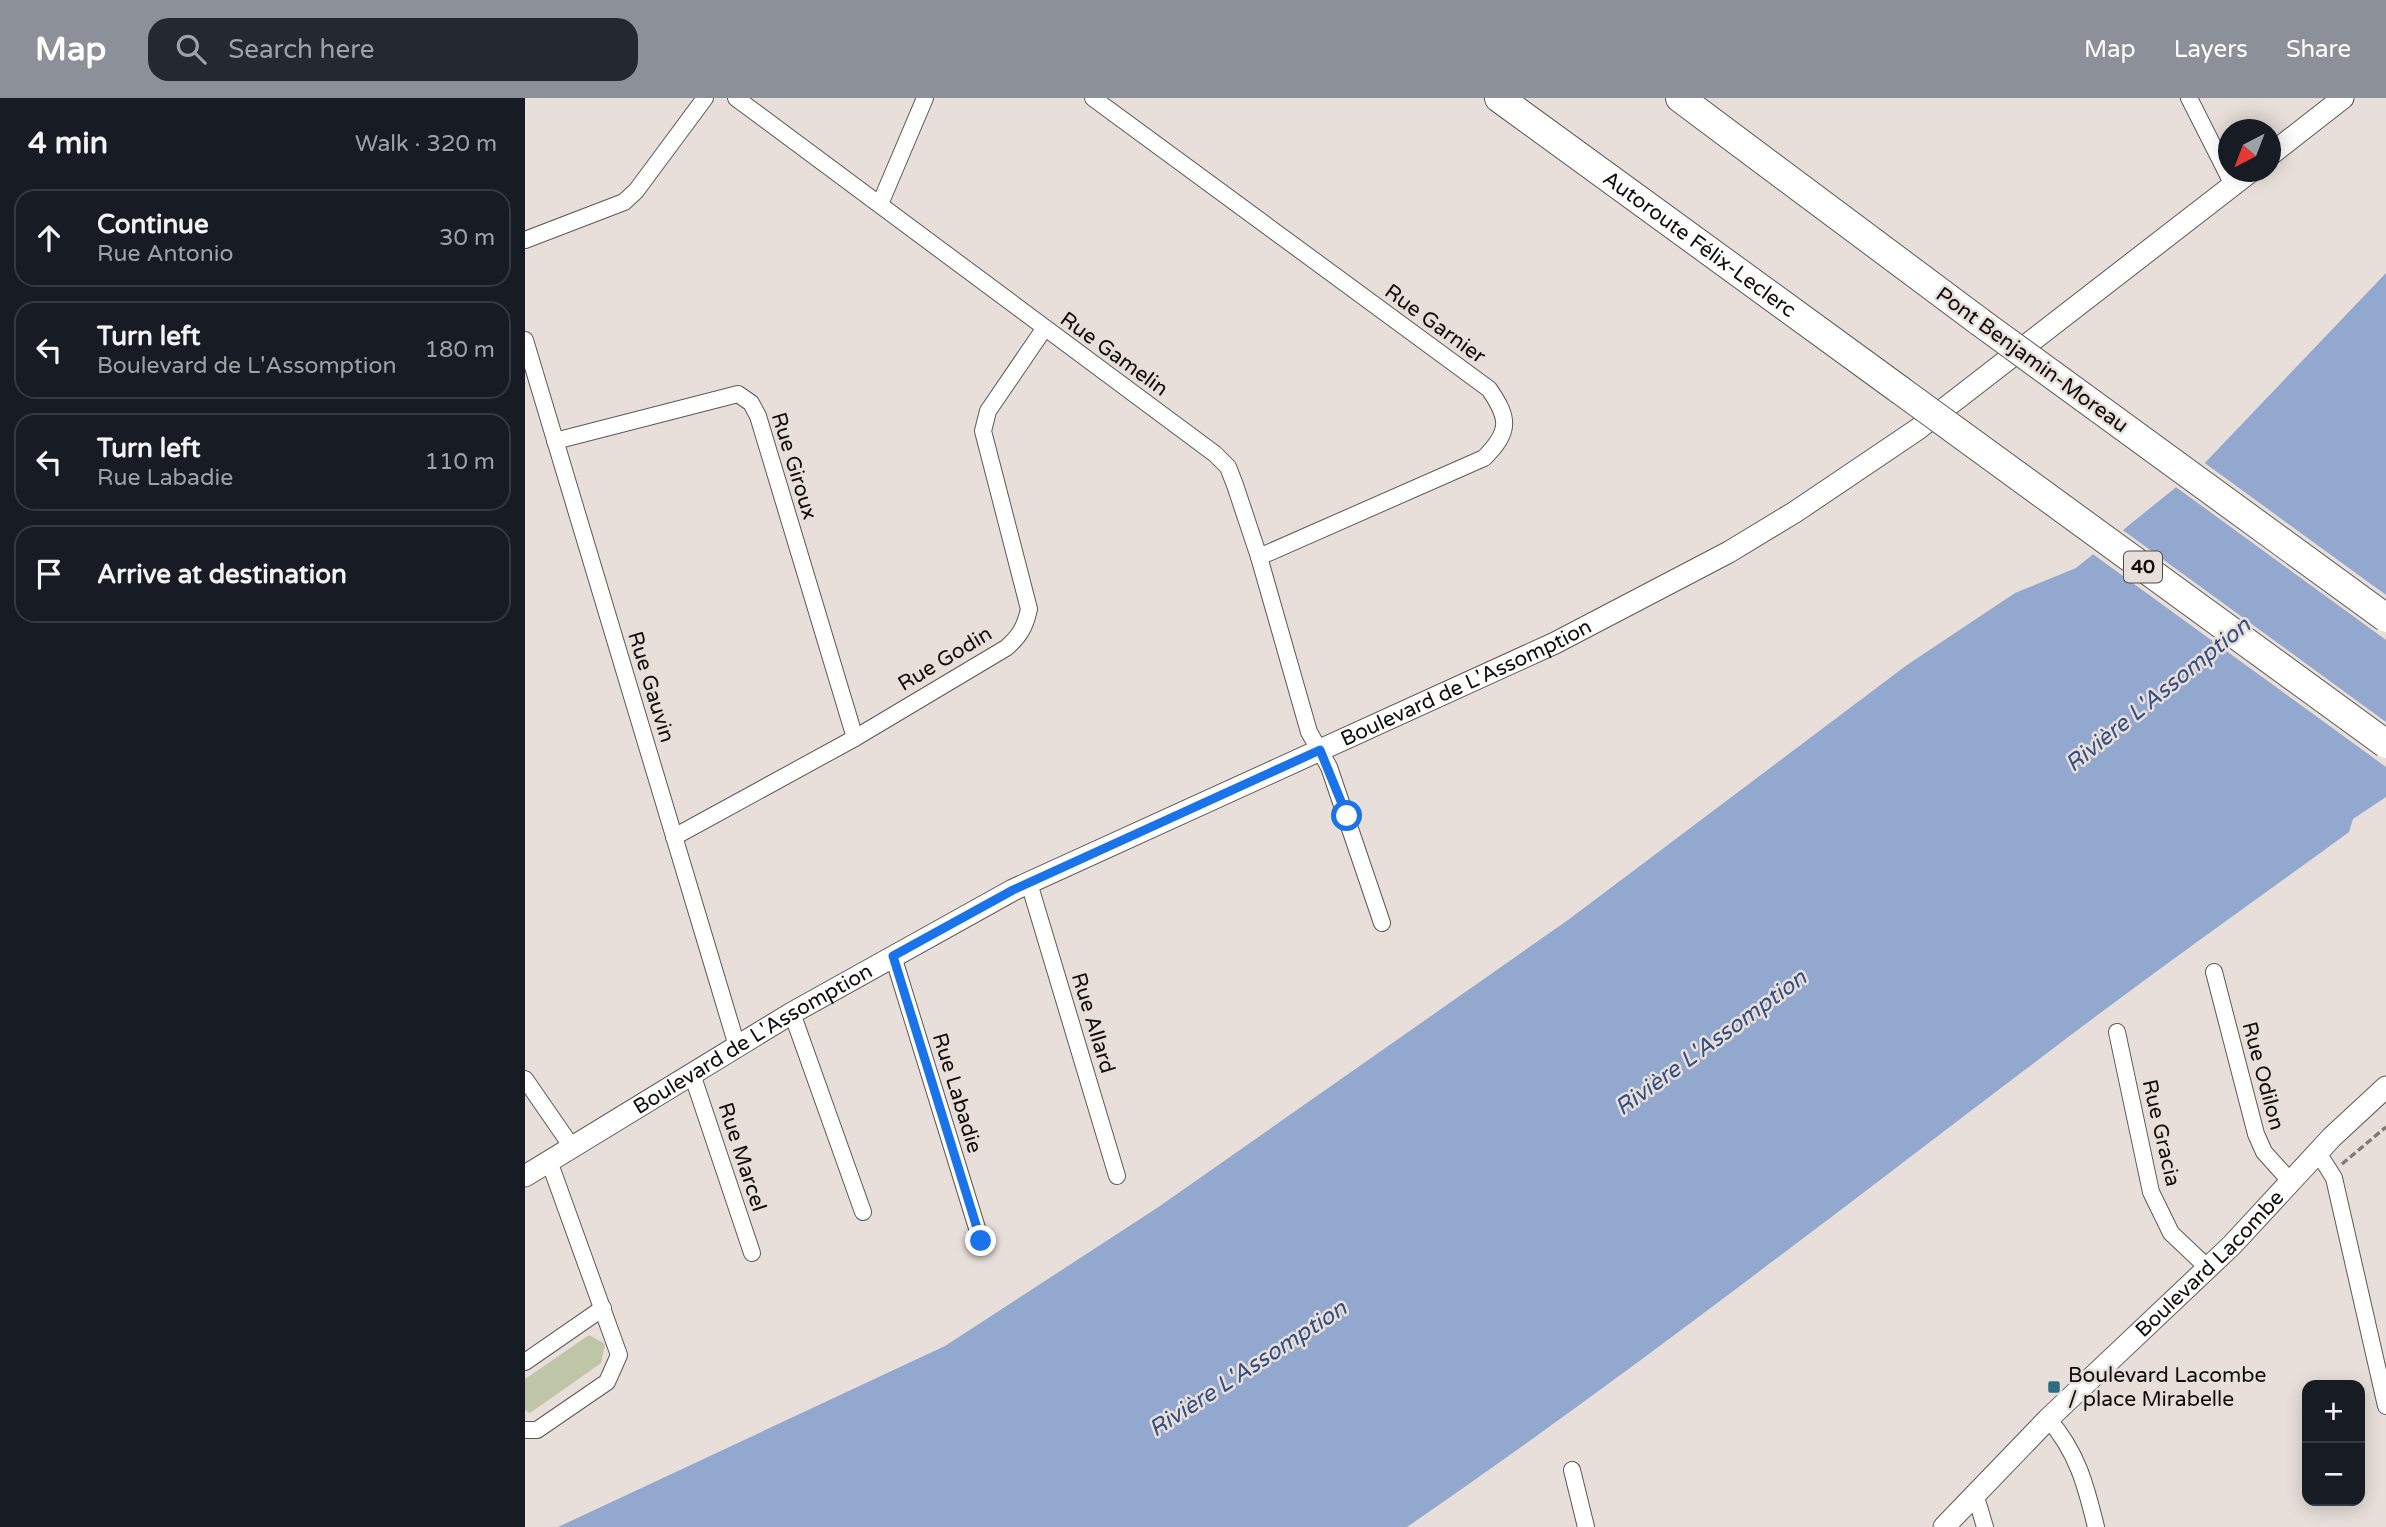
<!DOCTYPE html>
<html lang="en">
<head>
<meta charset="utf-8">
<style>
  body { margin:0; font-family:"Varela Round",sans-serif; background:#242831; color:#f1f3f6 }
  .controls { position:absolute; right:21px; bottom:21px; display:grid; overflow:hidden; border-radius:14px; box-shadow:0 4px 18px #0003 }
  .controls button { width:63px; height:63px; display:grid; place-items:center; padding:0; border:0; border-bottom:2px solid #363941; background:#171b24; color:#f1f3f6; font:35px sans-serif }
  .compass { position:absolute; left:1693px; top:21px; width:63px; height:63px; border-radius:50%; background:#171b24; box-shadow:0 4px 18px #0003; rotate:222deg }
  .stop { position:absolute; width:21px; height:21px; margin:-16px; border:5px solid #1a73e8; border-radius:50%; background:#fff }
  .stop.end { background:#1a73e8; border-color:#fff; box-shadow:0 2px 7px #0008 }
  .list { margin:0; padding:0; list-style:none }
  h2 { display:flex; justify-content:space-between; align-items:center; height:91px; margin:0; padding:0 28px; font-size:30px }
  h2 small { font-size:23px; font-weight:400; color:#9ea1a6 }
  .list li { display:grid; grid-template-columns:46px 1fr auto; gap:21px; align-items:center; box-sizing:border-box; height:98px; margin:0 14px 14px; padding:0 14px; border:2px solid #363941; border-radius:21px }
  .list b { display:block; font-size:26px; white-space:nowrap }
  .list p { margin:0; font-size:23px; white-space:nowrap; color:#9ea1a6 }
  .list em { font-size:23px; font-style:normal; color:#9ea1a6 }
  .icon { flex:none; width:38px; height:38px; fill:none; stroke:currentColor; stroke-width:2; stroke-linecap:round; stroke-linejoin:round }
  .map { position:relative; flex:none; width:1861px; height:1429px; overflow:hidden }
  header { display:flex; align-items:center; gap:42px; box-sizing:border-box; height:98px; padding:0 35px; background:#8c9099; color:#fff }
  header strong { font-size:33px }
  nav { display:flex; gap:38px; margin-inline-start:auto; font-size:24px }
  .search { width:490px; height:63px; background:#242831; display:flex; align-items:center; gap:18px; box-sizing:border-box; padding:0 24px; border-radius:21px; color:#9ea1a6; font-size:26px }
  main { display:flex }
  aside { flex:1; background:#171b24 }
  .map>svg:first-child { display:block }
</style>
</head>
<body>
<header>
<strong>Map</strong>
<div class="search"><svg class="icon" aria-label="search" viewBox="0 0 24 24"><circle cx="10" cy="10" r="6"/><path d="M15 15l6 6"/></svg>Search here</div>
<nav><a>Map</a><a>Layers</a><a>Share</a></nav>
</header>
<main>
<aside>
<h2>4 min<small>Walk · 320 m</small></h2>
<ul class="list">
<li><svg class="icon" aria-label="ahead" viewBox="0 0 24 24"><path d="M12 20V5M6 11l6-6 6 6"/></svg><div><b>Continue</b><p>Rue Antonio</p></div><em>30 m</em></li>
<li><svg class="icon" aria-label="left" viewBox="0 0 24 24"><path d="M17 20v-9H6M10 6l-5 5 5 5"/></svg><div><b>Turn left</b><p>Boulevard de L'Assomption</p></div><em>180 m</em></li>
<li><svg class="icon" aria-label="left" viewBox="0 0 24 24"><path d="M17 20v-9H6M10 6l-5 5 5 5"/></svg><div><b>Turn left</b><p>Rue Labadie</p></div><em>110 m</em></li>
<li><svg class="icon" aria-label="arrive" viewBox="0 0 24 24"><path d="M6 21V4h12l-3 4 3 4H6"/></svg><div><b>Arrive at destination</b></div></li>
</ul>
</aside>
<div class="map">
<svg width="1861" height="1429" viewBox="0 0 1861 1429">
  <rect width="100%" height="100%" fill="#e8dfda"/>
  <path fill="#bfc6a8" d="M64,1237L80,1246L76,1265L5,1315L0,1312V1281Z"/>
  <path fill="#92a8cf" d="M1861,175V699L1828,721L1824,734C1727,805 1629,874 1534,946C1318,1109 1105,1276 882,1429H33L420,1248L632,1110L1043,822L1382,567L1490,495L1551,470L1676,369Z"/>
  <g fill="#e8dfda">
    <path d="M1677,363L1861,497V542L1648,387Z"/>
    <path d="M1595,430L1861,624V669L1565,454Z"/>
  </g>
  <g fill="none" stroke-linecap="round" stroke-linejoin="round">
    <defs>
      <g id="street">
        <path d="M211,0L690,356L703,369L710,387L734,459L784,634L804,669L857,825"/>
        <path d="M568,0L964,291C985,321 985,334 959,360L734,459"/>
        <path d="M1664,0L1708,87"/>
        <path d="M355,106L400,0"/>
        <path d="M0,142L99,104L111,93L180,0"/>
        <path d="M0,242L212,948"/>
        <path d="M30,343L213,296L226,305L233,318L330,640"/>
        <path d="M149,739L330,640L481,550C495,538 500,529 504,511L458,333L463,313L519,231"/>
        <path d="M504,785L592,1078"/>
        <path d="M368,858L456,1143"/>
        <path d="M1689,874L1731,1036L1739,1054L1765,1083"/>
        <path d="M267,915L338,1114"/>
        <path d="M1592,934L1626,1094L1646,1135L1683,1170"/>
        <path d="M167,976L227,1155"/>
        <path d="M0,981L47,1049"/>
        <path d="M1792,1053L1809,1080L1861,1308"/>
        <path d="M0,1264L78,1210"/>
        <path d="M1523,1321C1552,1353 1561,1388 1571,1429"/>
        <path d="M0,1332H12L82,1284L94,1257L24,1063"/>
        <path d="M1047,1372L1061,1429"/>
        <path d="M1451,1399L1460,1429"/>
      </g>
      <g id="secondary">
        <path d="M1745,57L1818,0"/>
        <path id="s1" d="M0,1078L267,915L488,792L1030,545L1204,454L1270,414L1393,331L1725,74"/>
        <path id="s2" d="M1419,1429L1523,1321L1707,1147L1807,1039L1861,989"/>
      </g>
      <g id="highway">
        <path id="s3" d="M974,0L1375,292"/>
        <path d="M1155,0L1455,224"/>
      </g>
    </defs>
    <use href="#street" stroke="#5f5853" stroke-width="18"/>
    <use href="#secondary" stroke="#5f5853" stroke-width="23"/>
    <use href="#highway" stroke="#5f5853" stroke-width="30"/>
    <path stroke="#807a76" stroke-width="3.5" stroke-dasharray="7 3.5" stroke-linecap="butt" d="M1817,1066L1861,1029"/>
    <use href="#street" stroke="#fff" stroke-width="16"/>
    <use href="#secondary" stroke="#fff" stroke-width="21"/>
    <use href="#highway" stroke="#fff" stroke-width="28"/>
    <defs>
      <g id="highway-bridge">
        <path d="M1455,224L1861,520"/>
        <path d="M1375,292L1861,646"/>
      </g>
    </defs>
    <use href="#highway-bridge" stroke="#5f5853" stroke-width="30" stroke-linecap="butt"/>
    <use href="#highway-bridge" stroke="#fff" stroke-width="28"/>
  </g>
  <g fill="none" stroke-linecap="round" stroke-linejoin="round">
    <path stroke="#1a73e8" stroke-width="9" d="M456,1143L368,858L488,792L795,652L822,718"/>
  </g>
  <rect fill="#2c6b80" stroke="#e8dfda" stroke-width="2.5" x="1522" y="1282" width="14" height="14" rx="3.5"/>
  <g text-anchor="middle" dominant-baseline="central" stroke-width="5" stroke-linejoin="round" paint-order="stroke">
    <rect fill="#e8dfda" stroke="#514c49" stroke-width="2" x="1599" y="453.5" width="38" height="31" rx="5"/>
    <g font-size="19" font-weight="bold" fill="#100d0b">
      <text x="1618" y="469">40</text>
    </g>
    <g font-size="21" fill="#100d0b" stroke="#e8dfda">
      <text stroke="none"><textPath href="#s3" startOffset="248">Autoroute Félix-Leclerc</textPath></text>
      <text transform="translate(910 226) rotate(36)">Rue Garnier</text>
      <text transform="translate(589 256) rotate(36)">Rue Gamelin</text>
      <text transform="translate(1507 262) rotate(36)">Pont Benjamin-Moreau</text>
      <text transform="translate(269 368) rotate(73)">Rue Giroux</text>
      <text transform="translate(420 561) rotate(-31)">Rue Godin</text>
      <text stroke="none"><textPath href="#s1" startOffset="1064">Boulevard de L'Assomption</textPath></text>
      <text transform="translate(126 589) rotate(73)">Rue Gauvin</text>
      <text transform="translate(568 925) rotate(73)">Rue Allard</text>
      <text stroke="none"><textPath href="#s1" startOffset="266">Boulevard de L'Assomption</textPath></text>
      <text transform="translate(1738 978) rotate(75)">Rue Odilon</text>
      <text transform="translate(432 995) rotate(73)">Rue Labadie</text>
      <text transform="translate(1636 1035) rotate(77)">Rue Gracia</text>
      <text transform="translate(217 1059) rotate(72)">Rue Marcel</text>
      <text stroke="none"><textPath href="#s2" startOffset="374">Boulevard Lacombe</textPath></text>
    </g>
    <g font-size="21" fill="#100d0b" stroke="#e8dfda" text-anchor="start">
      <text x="1543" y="1277">Boulevard Lacombe<tspan x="1543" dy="24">/ place Mirabelle</tspan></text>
    </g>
    <g font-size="23" font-style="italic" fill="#334e82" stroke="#e8dfda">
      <text transform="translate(1633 597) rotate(-39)">Rivière L'Assomption</text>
      <text transform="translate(1186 945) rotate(-36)">Rivière L'Assomption</text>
      <text transform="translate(723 1271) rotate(-33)">Rivière L'Assomption</text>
    </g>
  </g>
</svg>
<div class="controls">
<button>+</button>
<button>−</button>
</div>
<svg class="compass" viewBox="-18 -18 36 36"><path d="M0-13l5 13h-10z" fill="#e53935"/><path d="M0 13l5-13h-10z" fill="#9ea1a6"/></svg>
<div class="stop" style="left:822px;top:718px"></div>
<div class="stop end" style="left:456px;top:1143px"></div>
</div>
</main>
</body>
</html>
